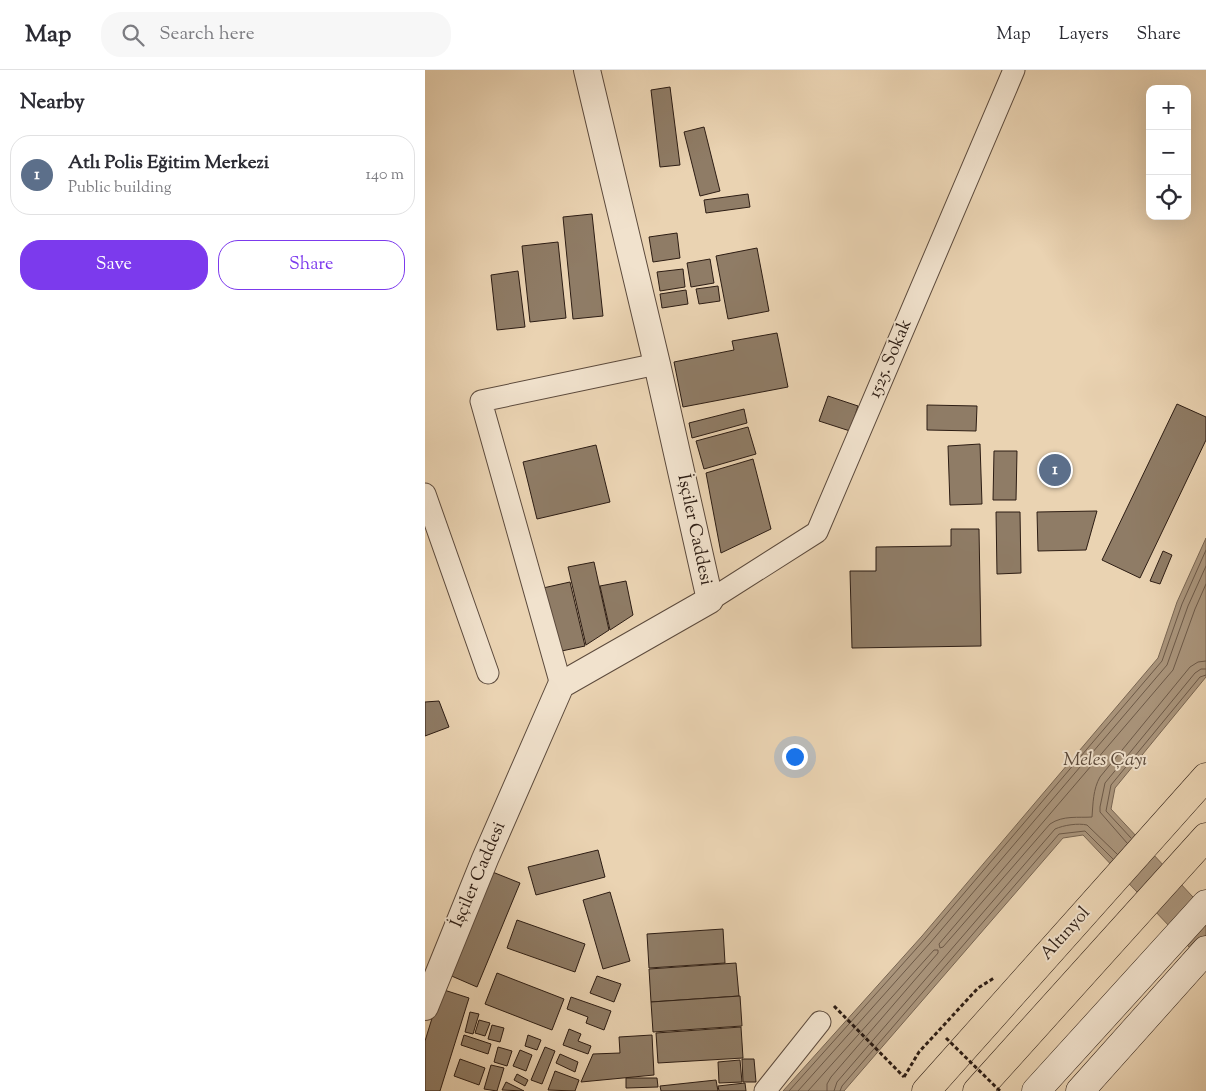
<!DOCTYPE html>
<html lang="en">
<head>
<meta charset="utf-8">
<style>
  body { margin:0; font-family:"Sorts Mill Goudy",serif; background:#f7f7f7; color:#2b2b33 }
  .controls { position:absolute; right:15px; top:15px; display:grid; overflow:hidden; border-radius:10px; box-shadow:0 5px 20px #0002 }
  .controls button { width:45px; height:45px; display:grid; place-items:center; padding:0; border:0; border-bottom:1px solid #e1e1e2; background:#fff; color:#2b2b33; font:25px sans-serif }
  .you { position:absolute; left:369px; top:686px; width:18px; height:18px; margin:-12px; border:4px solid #fff; border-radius:50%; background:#1a73e8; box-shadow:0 0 0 8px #1a73e833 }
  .badge { display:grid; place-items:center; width:32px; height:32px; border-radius:50%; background:#7c3aed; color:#fff; font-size:16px; font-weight:700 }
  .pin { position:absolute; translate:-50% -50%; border:2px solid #fff; box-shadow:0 1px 5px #0006 }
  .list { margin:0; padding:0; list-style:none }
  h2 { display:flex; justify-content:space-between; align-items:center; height:65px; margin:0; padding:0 20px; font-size:21px }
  h2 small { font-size:16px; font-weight:400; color:#7c7c81 }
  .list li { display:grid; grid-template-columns:32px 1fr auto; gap:15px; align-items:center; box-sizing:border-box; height:80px; margin:0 10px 10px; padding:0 10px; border:1px solid #e1e1e2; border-radius:20px }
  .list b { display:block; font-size:19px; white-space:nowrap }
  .list p { margin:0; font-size:16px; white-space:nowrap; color:#7c7c81 }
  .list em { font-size:16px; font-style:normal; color:#7c7c81 }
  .actions { display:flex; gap:10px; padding:15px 20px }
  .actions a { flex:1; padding:11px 0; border:1px solid #7c3aed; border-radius:20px; text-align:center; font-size:18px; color:#7c3aed }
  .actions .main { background:#7c3aed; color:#fff }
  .icon { flex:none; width:28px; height:28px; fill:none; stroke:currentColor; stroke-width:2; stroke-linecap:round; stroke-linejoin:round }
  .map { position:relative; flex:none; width:781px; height:1021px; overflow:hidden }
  header { display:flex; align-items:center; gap:30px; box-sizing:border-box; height:70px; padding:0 25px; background:#fff; border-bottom:1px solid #e1e1e2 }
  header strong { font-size:24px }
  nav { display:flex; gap:28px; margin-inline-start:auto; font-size:18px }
  .search { width:350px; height:45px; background:#f7f7f7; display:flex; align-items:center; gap:12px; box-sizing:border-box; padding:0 18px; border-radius:20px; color:#7c7c81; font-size:19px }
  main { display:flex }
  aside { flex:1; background:#fff }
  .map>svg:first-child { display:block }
</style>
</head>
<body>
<header>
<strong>Map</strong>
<div class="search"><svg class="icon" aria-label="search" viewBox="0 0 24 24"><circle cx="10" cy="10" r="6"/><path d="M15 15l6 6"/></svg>Search here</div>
<nav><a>Map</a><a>Layers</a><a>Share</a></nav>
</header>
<main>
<aside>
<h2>Nearby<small></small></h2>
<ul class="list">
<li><span class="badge" style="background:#5c6f8a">1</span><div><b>Atlı Polis Eğitim Merkezi</b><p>Public building</p></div><em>140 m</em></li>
</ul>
<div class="actions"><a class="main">Save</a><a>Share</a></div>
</aside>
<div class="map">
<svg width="781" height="1021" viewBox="0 0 781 1021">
  <rect width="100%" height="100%" fill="#ead3b2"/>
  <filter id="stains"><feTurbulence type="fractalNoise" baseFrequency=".004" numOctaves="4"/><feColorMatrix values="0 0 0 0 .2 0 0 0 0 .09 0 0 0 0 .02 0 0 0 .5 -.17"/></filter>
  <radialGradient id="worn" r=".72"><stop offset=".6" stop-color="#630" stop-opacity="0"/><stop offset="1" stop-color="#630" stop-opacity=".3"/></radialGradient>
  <path fill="#aa957c" stroke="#786552" d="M781,468V607L690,718L686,739L781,841V895L658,765L638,768L419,1021H358L497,866L733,588L752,532Z"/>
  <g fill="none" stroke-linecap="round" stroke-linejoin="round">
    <g stroke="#6c5948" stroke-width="1">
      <path d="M781,514L770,539L748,600L514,874L515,878L518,877L625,754C638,745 654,748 667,747C668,734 668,719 675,707L765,597L773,592L781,591"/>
      <path d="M706,768L681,741L686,715L775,607L781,605"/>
      <path d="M702,773L675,742V737L680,713L770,603L776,599H781"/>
      <path d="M364,1021L500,869L737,591L757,534L781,480"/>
      <path d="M373,1021L505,873L742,595L763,536L781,496"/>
      <path d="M383,1021L509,880H513V883L406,1007L402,1014V1021"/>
      <path d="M409,1021L412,1012L630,759C639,755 653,753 662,755L692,784"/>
      <path d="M415,1021L417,1016L634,764L660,761L688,789"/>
    </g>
  </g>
  <g fill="#8f7c66" stroke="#2d1d14">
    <path d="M245,17L255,95L235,97L226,20Z"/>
    <path d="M279,57L295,121L275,126L259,62Z"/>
    <path d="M323,124L325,137L281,143L279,130Z"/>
    <path d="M167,144L178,246L148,249L138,147Z"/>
    <path d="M252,163L255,188L228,192L224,167Z"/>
    <path d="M133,172L141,248L105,252L97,176Z"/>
    <path d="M332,178L344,241L303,249L291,186Z"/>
    <path d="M285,189L289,213L266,217L262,193Z"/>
    <path d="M258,199L260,217L235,221L232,202Z"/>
    <path d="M93,201L100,257L72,260L66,205Z"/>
    <path d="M293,216L295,231L274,234L271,219Z"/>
    <path d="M261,220L263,234L237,238L235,224Z"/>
    <path d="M352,263L363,317L258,337L249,292L309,280L307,271Z"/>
    <path d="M403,326L433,336L425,361L394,351Z"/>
    <path d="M752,334L781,347V370L715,508L677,490Z"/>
    <path d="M502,335L552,336L551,361L502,360Z"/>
    <path d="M319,339L322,353L267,368L264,353Z"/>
    <path d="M323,357L331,384L279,399L271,371Z"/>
    <path d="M555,374L557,434L525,435L523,376Z"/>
    <path d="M171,375L185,432L112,449L98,392Z"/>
    <path d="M569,381H592L591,430H568Z"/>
    <path d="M328,389L346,459L296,483L281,403Z"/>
    <path d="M672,441L661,480L613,481L612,442Z"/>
    <path d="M571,442H595L596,503L572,504Z"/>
    <path d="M526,459H554L556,576L427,578L425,501H451V477L526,476Z"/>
    <path d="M738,481L747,485L735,514L725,511Z"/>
    <path d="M169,492L184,560L161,575L143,497Z"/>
    <path d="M201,511L208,545L185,560L175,516Z"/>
    <path d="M145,512L160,576L132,582L118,518Z"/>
    <path d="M14,631L24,657L0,666V632Z"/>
    <path d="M173,780L180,807L111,825L103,797Z"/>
    <path d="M65,801L95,813L52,917L22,904Z"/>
    <path d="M185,822L205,891L178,899L158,830Z"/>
    <path d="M92,850L160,874L150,902L82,878Z"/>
    <path d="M298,859L300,893L224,898L222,864Z"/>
    <path d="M311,893L314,926L226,932L224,899Z"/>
    <path d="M72,903L139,929L127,960L60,934Z"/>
    <path d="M172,906L196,914L189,932L165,923Z"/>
    <path d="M16,919L44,928L15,1021H0V971Z"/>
    <path d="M315,926L317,956L228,962L226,932Z"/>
    <path d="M146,927L186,941L179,960L161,953L163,947L142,939Z"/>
    <path d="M45,942L54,944L48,964L40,962Z"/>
    <path d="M54,950L65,953L60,966L50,963Z"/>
    <path d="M67,955L79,958L75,972L63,969Z"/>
    <path d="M316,957L318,988L233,993L231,963Z"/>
    <path d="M144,959L156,964L153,971L166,976L163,984L138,975Z"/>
    <path d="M39,965L66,974L63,984L36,975Z"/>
    <path d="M103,965L116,970L112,980L100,976Z"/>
    <path d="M227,965L229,1005L156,1012L168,984L195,983L194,967Z"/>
    <path d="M73,977L87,981L82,996L69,992Z"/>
    <path d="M120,977L130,981L117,1014L106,1010Z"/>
    <path d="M95,980L107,985L101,1001L88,996Z"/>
    <path d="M135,984L153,992L150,1002L131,993Z"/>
    <path d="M35,989L60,998L54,1015L29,1006Z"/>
    <path d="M317,989H329L331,1012H318Z"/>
    <path d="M315,990L317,1012L294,1013L293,992Z"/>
    <path d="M66,995L79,998L72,1021L59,1019Z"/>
    <path d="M130,1001L154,1010L150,1021L123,1020Z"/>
    <path d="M92,1004L103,1010L100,1016L89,1010Z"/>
    <path d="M201,1008H232L233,1017L201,1018Z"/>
    <path d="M291,1010L293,1021H236L235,1016Z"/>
    <path d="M81,1012L99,1021L77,1020Z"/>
    <path d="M320,1013L321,1021H294L293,1016Z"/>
  </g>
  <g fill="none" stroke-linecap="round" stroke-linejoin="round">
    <defs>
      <g id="minor">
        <path d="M0,424L63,603"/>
        <path d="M285,530L392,462L589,0"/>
        <path d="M136,615L56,331L232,294"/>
        <path d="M340,1021L395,952"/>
      </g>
      <path id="tertiary" d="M0,937L60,789L136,615L285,530L232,294L162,0"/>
      <g id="secondary">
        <path d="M611,1021L781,834"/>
        <path d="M655,1021L781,880"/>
      </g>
      <g id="trunk">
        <path d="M501,1021L781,707"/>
        <path d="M552,1021L781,767"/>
      </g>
    </defs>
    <use href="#minor" stroke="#5c4a3c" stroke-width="23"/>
    <use href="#tertiary" stroke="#5c4a3c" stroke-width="28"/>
    <use href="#secondary" stroke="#2d1d14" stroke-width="29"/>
    <use href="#trunk" stroke="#2d1d14" stroke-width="29"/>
    <g stroke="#2d1d14" stroke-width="3" stroke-dasharray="4 2.5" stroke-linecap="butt">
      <path d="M409,936L479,1007"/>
      <path d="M479,1007L494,982L553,918L569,908"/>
    </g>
    <use href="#minor" stroke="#f1e2cd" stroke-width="21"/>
    <use href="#tertiary" stroke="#f1e2cd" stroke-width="26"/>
    <use href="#secondary" stroke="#f1e2cd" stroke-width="28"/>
    <use href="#trunk" stroke="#ead3b2" stroke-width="28"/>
    <path stroke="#2d1d14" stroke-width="3" stroke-dasharray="4 2.5" stroke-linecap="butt" d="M521,968L575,1021"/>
  </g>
  <g text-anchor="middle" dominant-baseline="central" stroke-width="4" stroke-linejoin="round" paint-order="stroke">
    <g font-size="18" fill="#2d1d14" stroke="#f1e2cd">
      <text transform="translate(466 289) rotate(-67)">1525. Sokak</text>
      <text transform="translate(269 460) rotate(78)">İşçiler Caddesi</text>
      <text transform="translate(54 805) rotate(-67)">İşçiler Caddesi</text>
      <text transform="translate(641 864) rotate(-48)">Altınyol</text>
    </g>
    <g font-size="19" font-style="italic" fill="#594738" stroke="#f1e2cd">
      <text x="680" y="690">Meles Çayı</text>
    </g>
  </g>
  <rect width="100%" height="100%" filter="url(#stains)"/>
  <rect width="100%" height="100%" fill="url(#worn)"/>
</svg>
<div class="controls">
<button>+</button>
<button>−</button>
<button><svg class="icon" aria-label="locate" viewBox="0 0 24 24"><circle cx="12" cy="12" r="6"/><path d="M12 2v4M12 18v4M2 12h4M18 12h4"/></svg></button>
</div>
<div class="you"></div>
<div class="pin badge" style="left:630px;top:400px;background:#5c6f8a">1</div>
</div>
</main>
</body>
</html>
